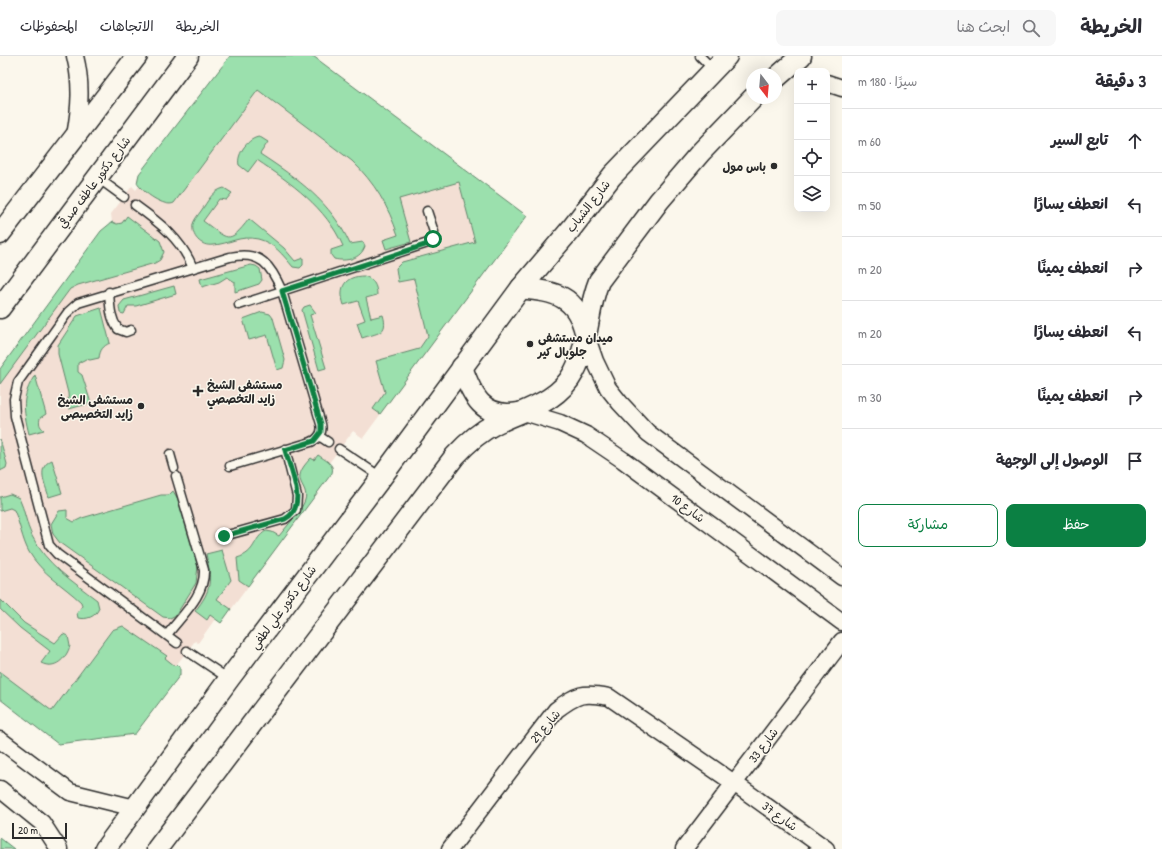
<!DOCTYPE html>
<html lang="ar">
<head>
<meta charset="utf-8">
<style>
  body { margin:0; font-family:"Patrick Hand","Playpen Sans Arabic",sans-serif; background:#f7f7f7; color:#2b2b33; direction:rtl }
  .controls { position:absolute; right:12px; top:12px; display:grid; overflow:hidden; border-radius:8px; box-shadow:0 4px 16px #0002 }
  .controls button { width:36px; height:36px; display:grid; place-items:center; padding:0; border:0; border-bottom:1px solid #e1e1e2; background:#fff; color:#2b2b33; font:20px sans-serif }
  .compass { position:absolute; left:746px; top:12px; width:36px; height:36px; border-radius:50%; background:#fff; box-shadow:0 4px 16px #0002; rotate:164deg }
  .scale { position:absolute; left:12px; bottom:10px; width:55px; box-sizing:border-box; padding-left:4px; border:2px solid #2b2b2b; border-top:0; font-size:11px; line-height:14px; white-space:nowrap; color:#2b2b2b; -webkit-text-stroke:3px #fbf7ec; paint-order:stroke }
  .stop { position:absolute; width:12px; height:12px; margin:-9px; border:3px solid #0b8043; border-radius:50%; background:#fff }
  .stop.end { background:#0b8043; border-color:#fff; box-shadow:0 1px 4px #0008 }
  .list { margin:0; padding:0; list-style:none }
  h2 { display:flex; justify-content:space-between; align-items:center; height:52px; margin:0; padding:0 16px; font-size:17px }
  h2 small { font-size:13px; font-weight:400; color:#7c7c81 }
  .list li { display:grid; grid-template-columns:26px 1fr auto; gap:12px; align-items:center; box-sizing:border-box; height:64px; padding:0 16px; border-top:1px solid #e1e1e2 }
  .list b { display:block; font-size:15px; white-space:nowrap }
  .list em { font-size:13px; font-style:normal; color:#7c7c81 }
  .actions { display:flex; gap:8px; padding:12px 16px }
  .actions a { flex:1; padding:9px 0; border:1px solid #0b8043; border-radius:8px; text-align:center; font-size:14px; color:#0b8043 }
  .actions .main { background:#0b8043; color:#fff }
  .icon { flex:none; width:22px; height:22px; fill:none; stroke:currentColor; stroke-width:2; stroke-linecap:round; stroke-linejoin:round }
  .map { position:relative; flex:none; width:842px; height:793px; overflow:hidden; direction:ltr }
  header { display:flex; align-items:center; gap:24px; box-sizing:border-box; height:56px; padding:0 20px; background:#fff; border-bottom:1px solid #e1e1e2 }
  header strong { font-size:19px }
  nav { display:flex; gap:22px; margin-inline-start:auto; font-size:14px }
  .search { width:280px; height:36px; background:#f7f7f7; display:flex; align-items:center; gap:10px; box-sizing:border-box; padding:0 14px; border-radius:8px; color:#7c7c81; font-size:15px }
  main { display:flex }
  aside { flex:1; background:#fff }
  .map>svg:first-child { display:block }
</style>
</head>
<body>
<header>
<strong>الخريطة</strong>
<div class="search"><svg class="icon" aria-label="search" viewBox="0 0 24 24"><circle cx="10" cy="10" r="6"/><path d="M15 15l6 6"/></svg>ابحث هنا</div>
<nav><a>الخريطة</a><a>الاتجاهات</a><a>المحفوظات</a></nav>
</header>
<main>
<aside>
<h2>3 دقيقة<small>سيرًا · 180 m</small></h2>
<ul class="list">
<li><svg class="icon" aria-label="ahead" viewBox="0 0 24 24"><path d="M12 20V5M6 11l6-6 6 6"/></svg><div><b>تابع السير</b></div><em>60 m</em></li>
<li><svg class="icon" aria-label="left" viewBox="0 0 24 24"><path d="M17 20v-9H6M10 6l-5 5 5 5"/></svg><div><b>انعطف يسارًا</b></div><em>50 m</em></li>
<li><svg class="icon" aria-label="right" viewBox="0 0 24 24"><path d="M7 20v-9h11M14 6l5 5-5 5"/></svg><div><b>انعطف يمينًا</b></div><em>20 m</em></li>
<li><svg class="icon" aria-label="left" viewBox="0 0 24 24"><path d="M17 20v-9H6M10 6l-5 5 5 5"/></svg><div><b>انعطف يسارًا</b></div><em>20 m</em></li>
<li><svg class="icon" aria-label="right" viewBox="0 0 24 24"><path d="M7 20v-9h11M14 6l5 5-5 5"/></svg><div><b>انعطف يمينًا</b></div><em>30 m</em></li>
<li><svg class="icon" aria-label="arrive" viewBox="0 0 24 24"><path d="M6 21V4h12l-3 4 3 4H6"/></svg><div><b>الوصول إلى الوجهة</b></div></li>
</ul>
<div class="actions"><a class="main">حفظ</a><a>مشاركة</a></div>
</aside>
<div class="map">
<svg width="842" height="793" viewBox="0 0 842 793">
  <rect width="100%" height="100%" fill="#fbf7ec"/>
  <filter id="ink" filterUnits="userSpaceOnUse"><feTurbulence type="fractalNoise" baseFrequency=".025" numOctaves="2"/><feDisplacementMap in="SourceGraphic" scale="8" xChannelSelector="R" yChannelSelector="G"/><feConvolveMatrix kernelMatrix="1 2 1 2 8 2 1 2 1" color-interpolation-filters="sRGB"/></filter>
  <g filter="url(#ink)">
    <path fill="#f3dfd4" d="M230,0H313L527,160L363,382L353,375L329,407L333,411L332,417L221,567L215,563L198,587L195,585L177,608L180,611V619L135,678L58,688L0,643V313L101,175L112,166L111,158L124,141L132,130L136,134L139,130L137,123L139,118Z"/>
    <g fill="#9be0ad" stroke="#63866c">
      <path d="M230,0H313L527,160L380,358L373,353L385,336L376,305L419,293L428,280L414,223L398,226L396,212L402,206L475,186L459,126L399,143L411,186L386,193L383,184L398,179C388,150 375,127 352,105L258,34L174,147C165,152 142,136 137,127L139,118Z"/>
      <path d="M260,81L268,86L260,98C298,123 331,146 350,188L363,186L365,190C361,203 346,206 334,203L331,199V194L343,190C326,151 291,127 257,104L248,116L239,109C236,98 249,81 260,81Z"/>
      <path d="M224,132L232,137L226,144L219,143L203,165C228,183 228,190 249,163L284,192L295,205L303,202V209L300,212L293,211C283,199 274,187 258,183C239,179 230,188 213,189C201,191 191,180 193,168C194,164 198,159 201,155C208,145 212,135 224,132Z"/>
      <path d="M127,160L160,185L164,196L160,204L155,207L78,229L70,233L0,328V313L101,175L112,166L117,168L122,167Z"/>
      <path d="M251,209L256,210L260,213L262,224L259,228L235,236V226L227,221L219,226L202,231L200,223Z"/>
      <path d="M364,220C373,223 377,229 377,239L366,242L371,262L383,259C389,278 377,277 362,282L357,267L365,264L358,245L344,249C338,231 345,220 364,220Z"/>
      <path d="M174,230L176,238L136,250H128L124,258L120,257L119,250L124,244Z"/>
      <path d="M310,249L316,257L310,259L326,312L319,314L302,254L304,251Z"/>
      <path d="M101,252L110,287C103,290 100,294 99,302L90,304L86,303L78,307V316L82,319L91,347L69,353L68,337L58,298V289L77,260Z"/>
      <path d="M262,256L270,258L273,262L285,304L283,312L277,314L267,279L249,284L243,263Z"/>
      <path d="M35,319L46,358L40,362C39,367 39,370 44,374L29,378C23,353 21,341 35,319Z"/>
      <path d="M0,383L7,408L6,412L0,415Z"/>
      <path d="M318,399C325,404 335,408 332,417L248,530L239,524L237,502C257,496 252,483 266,475L272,476L279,480C286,471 302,454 305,444C310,428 287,426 311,402L314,404Z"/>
      <path d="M52,404L62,437L49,441C45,428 36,411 52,404Z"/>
      <path d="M173,435L178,443L198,510L196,527L176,559L170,562L163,561L60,487L53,478L51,468L59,455L67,454V462L74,466L82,462L161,439H169Z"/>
      <path d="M10,438L19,442C25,454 26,468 32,480C46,508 72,525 97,544L99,552C96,561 86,564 78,562L77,557L82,550L81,546C63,529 42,518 29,496C22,483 20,468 14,454L10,452L0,455V441Z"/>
      <path d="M222,494L231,524L217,543L231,553L221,567L210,559L207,564L195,555C212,534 212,524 206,498Z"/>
      <path d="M0,543L24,567L55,587L63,578L68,580L70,590C66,603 55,614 41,607L50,595L20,572L0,553Z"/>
      <path d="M123,570L167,600L165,602L175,610L177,608L180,611V619L135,678L58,688L0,643V616L52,655L112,574Z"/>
      <path d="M0,782L14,793H0Z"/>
    </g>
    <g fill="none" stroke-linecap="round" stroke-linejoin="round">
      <defs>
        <g id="service">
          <path d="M700,0L713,13"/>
          <path d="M98,122L124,141"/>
          <path d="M135,149C160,167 181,183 193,212"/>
          <path d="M109,236C110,250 110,262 118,273L126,276L131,274"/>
          <path d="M239,249L431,186L434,176L427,155"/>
          <path d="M319,380L328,386"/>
          <path d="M339,393L381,421"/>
          <path d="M170,398L174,412"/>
          <path d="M224,480L285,463L296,454L297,440L285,393"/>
          <path d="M167,579C181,560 205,540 204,514L176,420"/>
          <path d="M177,587L57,498L49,489L15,360L14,343L18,326L68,256L78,247L230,201C261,194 271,210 282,235L321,368C323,376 319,383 311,386L230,410"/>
          <path d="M187,595L229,623"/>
        </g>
        <g id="minor">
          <path d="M827,27L842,32"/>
          <path d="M75,80C80,52 82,28 75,0"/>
          <path d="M585,276L595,305L608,332L620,347L648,377L842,521"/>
          <path d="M524,356L560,367L586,379L623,404L842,566"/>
          <path d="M0,684L70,736L135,752"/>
          <path d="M0,733L42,767L59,793"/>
          <path d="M450,793L556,654C577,638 583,636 609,641L734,727L826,793"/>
          <path d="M684,793L842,585"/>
        </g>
        <g id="tertiary">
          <path d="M776,22L801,0"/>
          <path d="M0,178L137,0"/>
          <path d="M521,232C555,236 576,239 585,276"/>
          <path d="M0,252L188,0"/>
          <path d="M462,311C472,340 483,363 518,357"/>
          <path d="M105,793L229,623L381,422L521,232L571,173L612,120L727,0"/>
          <path d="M157,793L455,400C467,387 479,376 495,368C523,354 558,347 574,316C589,288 587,254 599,225L659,145L701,96L753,42"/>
        </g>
      </defs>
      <use href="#service" stroke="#2b2b2b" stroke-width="11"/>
      <use href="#minor" stroke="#2b2b2b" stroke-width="19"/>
      <use href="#tertiary" stroke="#2b2b2b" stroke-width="23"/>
      <use href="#service" stroke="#fbf7ec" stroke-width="8"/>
      <use href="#minor" stroke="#fbf7ec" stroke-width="16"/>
      <use href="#tertiary" stroke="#fbf7ec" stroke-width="20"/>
    </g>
  </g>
  <g fill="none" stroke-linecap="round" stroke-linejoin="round" filter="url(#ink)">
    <path stroke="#0b8043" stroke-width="5" d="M224,480L285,463C309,451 290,413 285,394L314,385L321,376V368L282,235L428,188L433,183"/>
  </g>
  <g fill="#2b2b2b" stroke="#fbf7ec" stroke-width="1.5">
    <circle cx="774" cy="110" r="4"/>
    <circle cx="530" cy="288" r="4"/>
    <path d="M196 329h4v4h4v4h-4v4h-4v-4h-4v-4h4z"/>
    <circle cx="141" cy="350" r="4"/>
  </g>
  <g text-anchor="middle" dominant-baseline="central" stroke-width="3" stroke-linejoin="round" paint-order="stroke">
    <g font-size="12" font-weight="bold" fill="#2b2b2b" stroke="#fbf7ec" text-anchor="end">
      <text x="766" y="110">باس مول</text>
      <text x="538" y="281" text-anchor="start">ميدان مستشفى<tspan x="538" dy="14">جلوبال كير</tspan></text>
      <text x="207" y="328" text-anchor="start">مستشفى الشيخ<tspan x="207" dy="14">زايد التخصصي</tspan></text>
      <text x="133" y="343">مستشفى الشيخ<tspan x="133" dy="14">زايد التخصيصى</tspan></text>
    </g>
    <g font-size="12" fill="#2b2b2b" stroke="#fbf7ec">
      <text transform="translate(94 126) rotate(-53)">شارع دكتور عاطف صدقي</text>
      <text transform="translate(588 150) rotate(-52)">شارع الشباب</text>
      <text transform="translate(688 452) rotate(37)">شارع 10</text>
      <text transform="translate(283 551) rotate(-53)">شارع دكتور علي لطفي</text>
      <text transform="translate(545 670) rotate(-50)">شارع 29</text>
      <text transform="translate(763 689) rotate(-53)">شارع 33</text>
      <text transform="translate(780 760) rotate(36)">شارع 37</text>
    </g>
  </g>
</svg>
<div class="controls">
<button>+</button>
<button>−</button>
<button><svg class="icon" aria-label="locate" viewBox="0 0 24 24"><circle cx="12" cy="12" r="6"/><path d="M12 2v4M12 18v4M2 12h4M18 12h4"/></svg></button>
<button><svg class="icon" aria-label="layers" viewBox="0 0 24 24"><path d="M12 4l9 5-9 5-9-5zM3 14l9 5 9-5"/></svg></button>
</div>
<svg class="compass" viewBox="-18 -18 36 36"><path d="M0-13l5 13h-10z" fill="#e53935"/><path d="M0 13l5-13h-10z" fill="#7c7c81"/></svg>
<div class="scale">20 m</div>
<div class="stop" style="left:433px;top:183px"></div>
<div class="stop end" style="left:224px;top:480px"></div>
</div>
</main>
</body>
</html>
